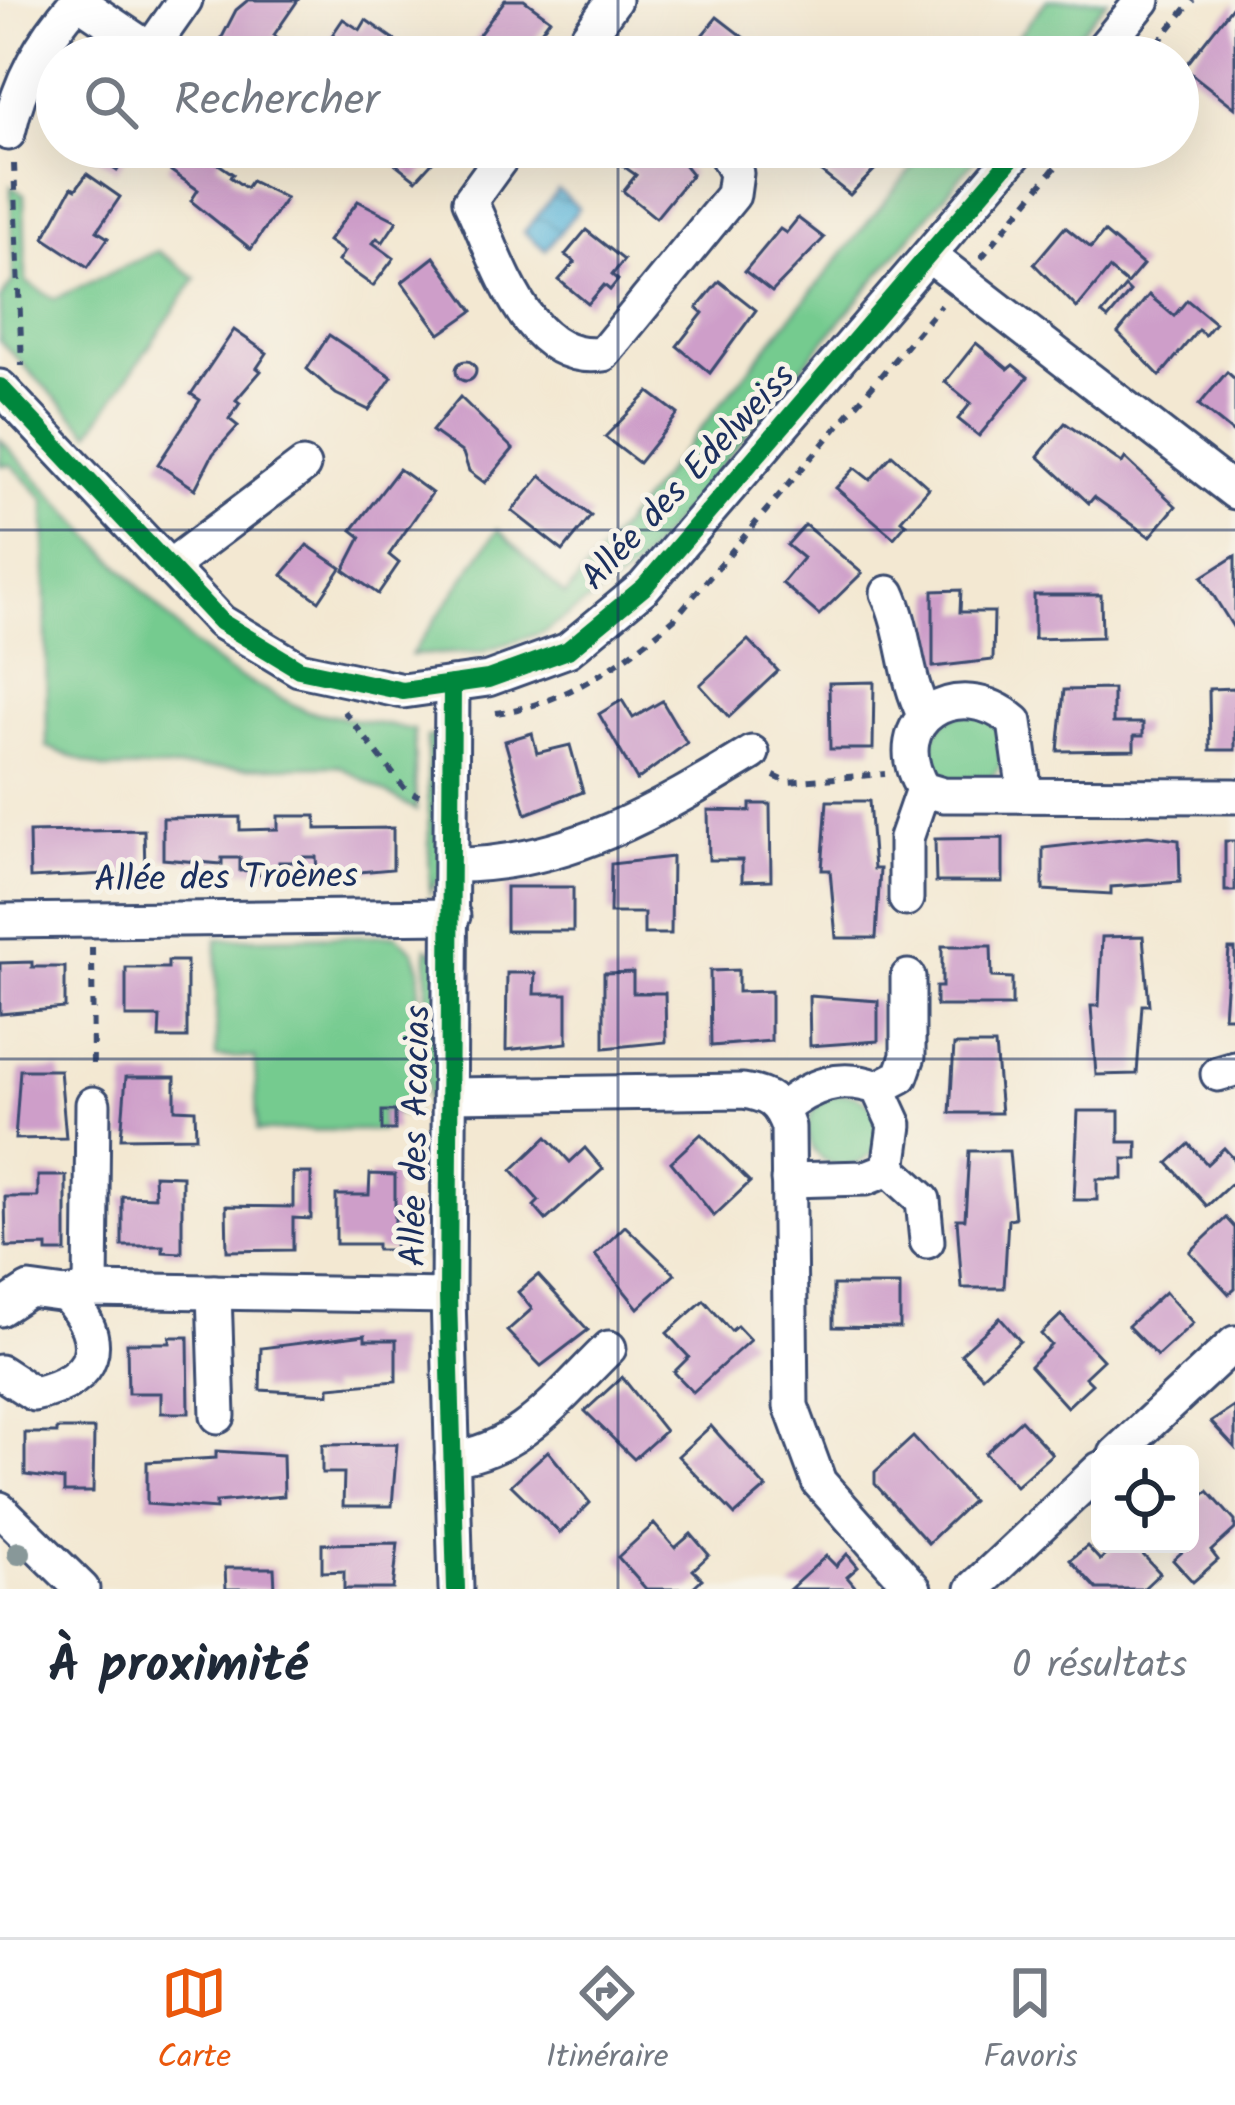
<!DOCTYPE html>
<html lang="fr">
<head>
<meta charset="utf-8">
<style>
  body { margin:0; font-family:Kalam,sans-serif; background:#f2f2f3; color:#1f2937 }
  .controls { position:absolute; right:36px; bottom:36px; display:grid; overflow:hidden; border-radius:18px; box-shadow:0 12px 48px #0002 }
  .controls button { width:108px; height:108px; display:grid; place-items:center; padding:0; border:0; border-bottom:3px solid #e0e1e3; background:#fff; color:#1f2937; font:60px sans-serif }
  .list { margin:0; padding:0; list-style:none }
  h2 { display:flex; justify-content:space-between; align-items:center; height:156px; margin:0; padding:0 48px; font-size:51px }
  h2 small { font-size:39px; font-weight:400; color:#747a83 }
  .icon { flex:none; width:66px; height:66px; fill:none; stroke:currentColor; stroke-width:2; stroke-linecap:round; stroke-linejoin:round }
  .map { position:relative; flex:none; width:1235px; height:1589px; overflow:hidden }
  .search { position:absolute; background:#fff; box-shadow:0 12px 48px #0002; left:36px; right:36px; top:36px; height:132px; display:flex; align-items:center; gap:30px; box-sizing:border-box; padding:0 42px; border-radius:66px; color:#747a83; font-size:45px }
  .sheet { height:348px; background:#fff }
  nav { display:flex; justify-content:space-around; align-items:center; box-sizing:border-box; height:168px; border-top:3px solid #e0e1e3; background:#fff; font-size:33px; color:#747a83 }
  nav a { display:grid; justify-items:center; gap:6px }
  nav .on { color:#ea580c }
  .map>svg:first-child { display:block }
</style>
</head>
<body>
<div class="map">
<svg width="1235" height="1589" viewBox="0 0 1235 1589">
  <defs>
    <pattern id="water-waves" width="16" height="10" patternUnits="userSpaceOnUse" patternTransform="scale(3)"><rect width="16" height="10" fill="#5db7db"/><path d="M0 5q4-4 8 0t8 0" fill="none" stroke="#4c95b5"/></pattern>
  </defs>
  <rect width="100%" height="100%" fill="#f7f3e8"/>
  <filter id="ink" filterUnits="userSpaceOnUse"><feTurbulence type="fractalNoise" baseFrequency=".00833" numOctaves="2"/><feDisplacementMap in="SourceGraphic" scale="24" xChannelSelector="R" yChannelSelector="G"/><feConvolveMatrix kernelMatrix="1 2 1 2 8 2 1 2 1" color-interpolation-filters="sRGB"/></filter>
  <filter id="wash" filterUnits="userSpaceOnUse"><feTurbulence type="fractalNoise" baseFrequency=".004" numOctaves="4" result="noise"/><feDisplacementMap in="SourceGraphic" scale="48" xChannelSelector="R" yChannelSelector="G"/><feGaussianBlur stdDeviation="2.7" result="paint"/><feColorMatrix in="noise" values="0 0 0 0 0 0 0 0 0 0 0 0 0 0 0 0 0 1.4 0 .05"/><feComposite in="paint" operator="in"/></filter>
  <g filter="url(#wash)">
    <rect width="100%" height="100%" fill="#f3e8d2"/>
    <g fill="#74cb8f" stroke="#487d76" stroke-width="3">
      <path d="M1047,0H1107L1060,57H1001Z"/>
      <path d="M929,147H985L634,570L544,632L482,652L411,655L498,529L565,596Z"/>
      <path d="M11,186L24,194L26,282L54,299L158,251L196,278L90,433L0,341V300L13,281Z"/>
      <path d="M0,439L193,644L228,671L306,711L414,730L416,810L339,766L104,769L47,747L45,500L12,465H0Z"/>
      <circle cx="968" cy="749" r="36"/>
      <path d="M436,736L442,874L430,893L427,737Z"/>
      <path d="M396,935L414,951L420,969L413,1115L382,1111V1130L257,1131L255,1058L216,1057L217,939Z"/>
      <path d="M427,948L442,957V1259H427Z"/>
      <circle cx="844" cy="1130" r="36"/>
    </g>
    <path fill="url(#water-waves)" stroke="#3c739c" stroke-width="3" d="M558,190L579,208L546,250L524,232Z"/>
    <g id="blocks">
      <g fill="#ce9ec9">
        <path d="M248,0H298L274,35L284,43L275,57H237L218,45L236,10Z"/>
        <path d="M505,0H524L550,19L529,47L524,43L514,57H482L469,48Z"/>
        <path d="M1235,3V108L1184,68Z"/>
        <path d="M717,17L757,48L760,44L777,57H714L717,53L699,39Z"/>
        <path d="M343,19L360,30L366,20L419,57H339L324,47Z"/>
        <path d="M81,147H132L117,171Z"/>
        <path d="M181,147H217L224,152L217,163L233,174L230,177L246,188L251,181L286,198L251,249L191,201L198,190L167,168Z"/>
        <path d="M396,147H446L416,180L388,158Z"/>
        <path d="M596,147H670L692,174L656,218L623,191L636,175Z"/>
        <path d="M839,147L843,150L897,147L850,195L820,171Z"/>
        <path d="M87,174L120,197L97,231L108,238L88,267L44,238L72,187L76,189Z"/>
        <path d="M358,201L397,221L383,242L377,238L373,243L394,258L373,286L338,261L344,252L328,241Z"/>
        <path d="M798,218L824,238L772,292L745,271L780,229L786,233Z"/>
        <path d="M1065,227L1091,248L1104,232L1143,265L1127,284L1109,269L1077,308L1034,264Z"/>
        <path d="M586,230L624,260L612,275L618,280L610,290L604,285L588,304L559,280L575,262L565,255Z"/>
        <path d="M434,257L473,311L440,334L402,282Z"/>
        <path d="M719,281L756,310L710,373L677,346L703,313L697,308Z"/>
        <path d="M1125,287L1130,292L1108,319L1102,314Z"/>
        <path d="M1149,295L1174,316L1187,300L1215,323L1205,335L1198,330L1160,376L1118,333Z"/>
        <path d="M234,330L267,353L257,368L261,371L236,400L240,403L229,419L238,426L213,454L195,489L158,464L200,400L191,394Z"/>
        <path d="M329,335L392,377L369,410L336,394L307,369Z"/>
        <path d="M976,343L1008,369L1013,365L1028,377L979,436L958,419L971,403L945,382Z"/>
        <circle cx="466" cy="371" r="10"/>
        <path d="M1227,372L1235,379V434L1199,405Z"/>
        <path d="M649,392L678,414L639,463L605,437Z"/>
        <path d="M460,397L513,449L485,483L469,471L463,453L432,431Z"/>
        <path d="M1065,423L1122,463L1125,458L1176,506L1150,537L1094,497L1089,503L1038,456Z"/>
        <path d="M892,455L929,488L901,520L906,524L894,538L836,488L855,468L870,480Z"/>
        <path d="M399,469L432,493L389,555L399,563L378,594L344,570L361,537L352,530Z"/>
        <path d="M541,476L591,516L563,551L512,511Z"/>
        <path d="M805,525L862,573L819,615L782,583L803,558L787,545Z"/>
        <path d="M307,545L341,568L319,601L282,575Z"/>
        <path d="M1235,556V630L1202,577Z"/>
        <path d="M961,590L960,612H994L993,660L933,667V591Z"/>
        <path d="M1034,595H1101L1102,637L1034,639Z"/>
        <path d="M748,640L778,671L729,717L700,685Z"/>
        <path d="M874,682L873,749H830L829,683Z"/>
        <path d="M1235,688V750H1210L1209,689Z"/>
        <path d="M1113,689V723H1143V736H1134V750L1058,751L1064,690Z"/>
        <path d="M622,700L633,718L662,701L687,743L637,780L599,714Z"/>
        <path d="M532,733L537,753L570,745L583,792L526,814L505,741Z"/>
        <path d="M827,801H869L874,869H880L876,938H836L830,870H822Z"/>
        <path d="M750,804H770L771,880L742,881V860H709L708,810L750,811Z"/>
        <path d="M278,816H316V829L393,828V869L336,874V870L317,869L316,857H298V862H279V874L259,875V870L240,871V858H222V864L163,859V818L240,817V830L278,829Z"/>
        <path d="M144,830L145,872L30,878L29,832Z"/>
        <path d="M1148,836L1179,840L1180,882L1111,887V894L1043,890V848Z"/>
        <path d="M1003,838V882H936L935,839Z"/>
        <rect x="1225" y="841" width="10" height="50"/>
        <path d="M672,857L671,934H644V913H610L611,864Z"/>
        <rect x="506" y="887" width="67" height="44"/>
        <path d="M1143,936L1149,1005H1142L1137,1074L1096,1075L1091,1006H1099L1102,937Z"/>
        <path d="M942,946H991L992,977L1012,978V1006H936V987H942Z"/>
        <path d="M1229,949H1235V1017H1224Z"/>
        <path d="M168,961H187V1038H159L160,1017H126V968H168Z"/>
        <path d="M32,962V967H65V1008L0,1014V963Z"/>
        <path d="M738,970V992L771,991V1041L711,1046L710,971Z"/>
        <path d="M633,972V993H665L666,1042L604,1048V973Z"/>
        <path d="M507,973H535L534,994H567V1043L506,1050Z"/>
        <path d="M809,996L878,1001V1041L810,1046Z"/>
        <path d="M954,1045H995L1001,1113H950Z"/>
        <path d="M20,1070H60L66,1138L15,1139Z"/>
        <path d="M126,1077H175V1109L195,1110L196,1137L121,1138Z"/>
        <rect x="382" y="1111" width="13" height="19"/>
        <path d="M1078,1111H1119V1142H1137V1159H1123V1179H1097V1200H1074Z"/>
        <path d="M701,1134L750,1182L714,1216L671,1162Z"/>
        <path d="M547,1137L570,1162L585,1148L603,1169L546,1220L534,1206L539,1201L512,1170Z"/>
        <path d="M1189,1144L1207,1164L1224,1148L1235,1160V1180L1207,1206L1168,1163Z"/>
        <path d="M969,1151H1009L1015,1218L1008,1219L1004,1288H962L957,1219H965Z"/>
        <path d="M293,1173H311V1219L293,1218V1250L227,1251L226,1206L293,1207Z"/>
        <path d="M370,1174L395,1175V1250H377V1244H336V1195H369Z"/>
        <path d="M154,1175L182,1176V1253L163,1252V1246H122V1196L155,1197Z"/>
        <path d="M38,1176H66V1252H47V1246L6,1247L5,1197H38Z"/>
        <path d="M1226,1218L1235,1228V1289L1229,1294L1190,1252Z"/>
        <path d="M625,1226L675,1274L638,1308L595,1255Z"/>
        <path d="M538,1275L588,1330L541,1366L507,1331L532,1309L518,1292Z"/>
        <path d="M833,1285H900V1328L833,1327Z"/>
        <path d="M1165,1292L1193,1323L1157,1356L1128,1326Z"/>
        <path d="M704,1300L731,1331L737,1326L750,1340L693,1392L674,1372L689,1357L667,1333Z"/>
        <path d="M1061,1315L1103,1360L1085,1377L1092,1384L1067,1407L1030,1366L1051,1345L1041,1334Z"/>
        <path d="M1000,1318L1020,1341L982,1376L961,1354Z"/>
        <path d="M365,1335V1340H396V1381L329,1387V1394L260,1390L261,1348Z"/>
        <path d="M170,1337H188L189,1413H161V1393H128L127,1343H170Z"/>
        <path d="M622,1377L665,1431L634,1459L585,1411Z"/>
        <path d="M1235,1406V1448L1211,1422Z"/>
        <path d="M1021,1420L1052,1454L1016,1486L985,1453Z"/>
        <path d="M711,1426L766,1488L735,1515L678,1456Z"/>
        <path d="M57,1429H94L93,1492H64V1480L25,1475V1433H57Z"/>
        <path d="M913,1437L972,1501L928,1543L875,1484V1472Z"/>
        <path d="M397,1444L392,1506H343L344,1473H322V1445Z"/>
        <path d="M216,1451L283,1455L284,1496L216,1502V1509L147,1504V1462L216,1458Z"/>
        <path d="M548,1451L590,1503L560,1533L511,1485Z"/>
        <path d="M1208,1491L1235,1521V1529L1211,1551L1218,1560L1193,1582L1173,1560L1190,1545V1506Z"/>
        <path d="M654,1524L675,1548L691,1534L709,1555L693,1570L702,1579L691,1589H646L618,1557Z"/>
        <path d="M398,1543L393,1589H344V1571L322,1572V1544Z"/>
        <path d="M1117,1544H1133L1160,1573L1143,1589H1097L1070,1560L1087,1546L1100,1560Z"/>
        <path d="M847,1554L858,1567L847,1577L857,1589H790L826,1556L836,1566Z"/>
        <path d="M225,1568H274L275,1589H226Z"/>
      </g>
    </g>
  </g>
  <g filter="url(#ink)">
    <use href="#blocks" fill-opacity="0" stroke="#3b4b6f" stroke-width="3"/>
    <g fill="none" stroke-linecap="round" stroke-linejoin="round">
      <defs>
        <g id="street">
          <path d="M76,0L161,57"/>
          <path d="M587,38L611,57"/>
          <path d="M150,50L185,0"/>
          <path d="M573,57L614,0"/>
          <path d="M1096,57L1143,0"/>
          <path d="M8,133C20,79 41,43 77,1"/>
          <path d="M509,147L470,201C498,258 525,365 603,354L733,195L736,173L722,147"/>
          <path d="M931,257L1235,492"/>
          <path d="M0,387L221,622L299,669L403,691L488,679L568,650L644,587L1021,147"/>
          <path d="M169,567L303,466"/>
          <path d="M888,593C906,632 904,675 924,714"/>
          <path d="M452,684L448,1296L456,1589"/>
          <path d="M1025,793L1015,722C959,673 881,720 923,789L943,795L1235,796"/>
          <path d="M452,865C565,866 659,810 752,753"/>
          <path d="M906,899V838L923,789"/>
          <path d="M0,921L453,916"/>
          <path d="M1218,1074L1235,1069"/>
          <path d="M878,1088L901,1076L908,1056V977"/>
          <path d="M451,1095L743,1091C768,1095 779,1101 788,1127L791,1406L819,1482L914,1589"/>
          <path d="M782,1109C811,1085 840,1074 878,1088L895,1125L889,1169L866,1178L788,1180"/>
          <path d="M889,1169L923,1200L927,1241"/>
          <path d="M91,1290L93,1104"/>
          <path d="M214,1292L218,1416"/>
          <path d="M0,1309L29,1290L66,1295L91,1290L448,1296"/>
          <path d="M0,1372L34,1394C97,1380 109,1342 66,1295"/>
          <path d="M1116,1454L1235,1343"/>
          <path d="M452,1458C520,1452 562,1393 609,1348"/>
          <path d="M0,1509L82,1589"/>
          <path d="M973,1589L1100,1469"/>
        </g>
      </defs>
      <use href="#street" stroke="#3b4b6f" stroke-width="39"/>
      <g stroke="#3b4b6f" stroke-width="6" stroke-dasharray="9 9" stroke-linecap="butt">
        <path d="M1146,57L1193,0"/>
        <path d="M14,164L22,366"/>
        <path d="M981,258L1072,147"/>
        <path d="M344,711L405,789L419,796"/>
        <path d="M496,713C566,704 622,663 674,619L941,305"/>
        <path d="M774,776L787,782L885,774"/>
        <path d="M92,947L93,1072"/>
      </g>
      <use href="#street" stroke="#fff" stroke-width="33"/>
      <defs>
        <g id="cycleway">
          <path d="M0,387L221,622L299,669L403,691L488,679L568,650L644,587L1021,147"/>
          <path d="M452,684L448,1296L456,1589"/>
        </g>
      </defs>
      <use href="#cycleway" stroke="#f7f3e8" stroke-width="26"/>
      <use href="#cycleway" stroke="#00873e" stroke-width="18"/>
    </g>
    <circle fill="#889899" cx="19" cy="1553" r="12"/>
  </g>
  <path fill="none" stroke="#1b2f5e" stroke-width="3" stroke-opacity="0.55" d="M618,0V57M618,147V1589M0,530H1235M0,1059H1235"/>
  <g text-anchor="middle" dominant-baseline="central" stroke-width="10" stroke-linejoin="round" paint-order="stroke">
    <g font-size="36" fill="#1b2f5e" stroke="#f7f3e8">
      <text transform="translate(689 478) rotate(-47)">Allée des Edelweiss</text>
      <text transform="translate(226 879) rotate(-1)">Allée des Troènes</text>
      <text transform="translate(417 1136) rotate(-89)">Allée des Acacias</text>
    </g>
  </g>
</svg>
<div class="controls">
<button><svg class="icon" aria-label="locate" viewBox="0 0 24 24"><circle cx="12" cy="12" r="6"/><path d="M12 2v4M12 18v4M2 12h4M18 12h4"/></svg></button>
</div>
<div class="search"><svg class="icon" aria-label="search" viewBox="0 0 24 24"><circle cx="10" cy="10" r="6"/><path d="M15 15l6 6"/></svg>Rechercher</div>
</div>
<section class="sheet">
<h2>À proximité<small>0 résultats</small></h2>
<ul class="list">
</ul>
</section>
<nav>
<a class="on"><svg class="icon" aria-label="map" viewBox="0 0 24 24"><path d="M3 6l6-2 6 2 6-2v14l-6 2-6-2-6 2zM9 4v14M15 6v14"/></svg>Carte</a>
<a><svg class="icon" aria-label="directions" viewBox="0 0 24 24"><path d="M12 3l9 9-9 9-9-9zM9 14v-3h6M13 9l2 2-2 2"/></svg>Itinéraire</a>
<a><svg class="icon" aria-label="saved" viewBox="0 0 24 24"><path d="M7 4h10v16l-5-4-5 4z"/></svg>Favoris</a>
</nav>
</body>
</html>
